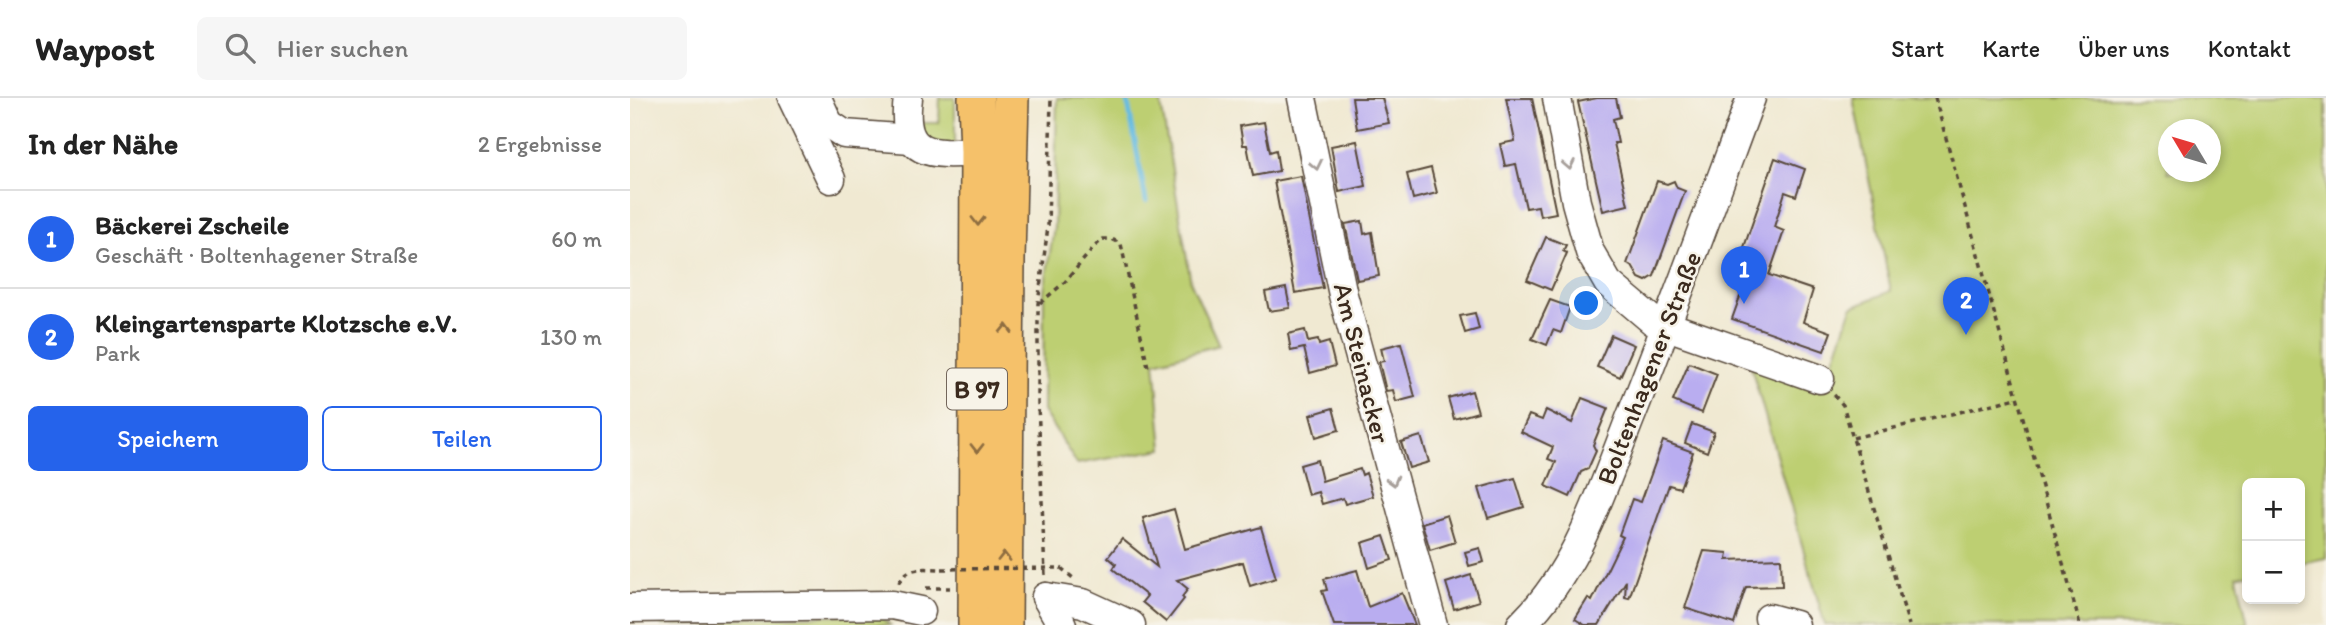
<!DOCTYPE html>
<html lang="de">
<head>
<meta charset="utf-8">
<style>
  body { margin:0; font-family:Itim,sans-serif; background:#f6f6f6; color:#222 }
  .controls { position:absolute; right:21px; bottom:21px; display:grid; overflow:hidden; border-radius:10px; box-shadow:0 4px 10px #0003 }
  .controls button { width:63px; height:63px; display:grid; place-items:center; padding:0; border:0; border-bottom:2px solid #e0e0e0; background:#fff; color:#222; font:35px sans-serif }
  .compass { position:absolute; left:1528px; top:21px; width:63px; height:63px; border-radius:50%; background:#fff; box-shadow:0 4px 10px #0003; rotate:308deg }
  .you { position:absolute; left:957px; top:206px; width:24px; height:24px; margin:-18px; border:5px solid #fff; border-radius:50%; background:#1a73e8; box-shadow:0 0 0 10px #1a73e833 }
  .badge { display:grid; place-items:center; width:46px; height:46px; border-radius:50%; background:#2563eb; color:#fff; font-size:23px; font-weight:700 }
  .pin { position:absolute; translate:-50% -58px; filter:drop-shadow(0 2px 4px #0008) }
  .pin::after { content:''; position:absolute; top:37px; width:24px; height:21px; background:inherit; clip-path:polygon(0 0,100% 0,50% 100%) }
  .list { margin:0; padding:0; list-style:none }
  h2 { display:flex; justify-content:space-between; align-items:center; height:91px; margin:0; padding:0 28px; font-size:30px }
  h2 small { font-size:23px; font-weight:400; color:#767676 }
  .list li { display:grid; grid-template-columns:46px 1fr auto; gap:21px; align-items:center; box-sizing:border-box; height:98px; padding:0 28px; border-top:2px solid #e0e0e0 }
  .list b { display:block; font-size:26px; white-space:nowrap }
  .list p { margin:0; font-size:23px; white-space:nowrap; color:#767676 }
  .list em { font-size:23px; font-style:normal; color:#767676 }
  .actions { display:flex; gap:14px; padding:21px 28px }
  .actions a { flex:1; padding:16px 0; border:2px solid #2563eb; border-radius:10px; text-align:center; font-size:24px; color:#2563eb }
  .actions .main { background:#2563eb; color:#fff }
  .icon { flex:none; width:38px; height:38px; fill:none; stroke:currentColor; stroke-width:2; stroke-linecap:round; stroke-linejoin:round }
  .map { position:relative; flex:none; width:1696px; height:527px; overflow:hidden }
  header { display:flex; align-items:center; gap:42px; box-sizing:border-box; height:98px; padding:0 35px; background:#fff; border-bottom:2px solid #e0e0e0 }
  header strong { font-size:33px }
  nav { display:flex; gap:38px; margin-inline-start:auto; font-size:24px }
  .search { width:490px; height:63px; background:#f6f6f6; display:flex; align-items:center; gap:18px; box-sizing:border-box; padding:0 24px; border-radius:10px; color:#767676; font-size:26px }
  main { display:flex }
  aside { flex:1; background:#fff }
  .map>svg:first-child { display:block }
</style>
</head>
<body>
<header>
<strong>Waypost</strong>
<div class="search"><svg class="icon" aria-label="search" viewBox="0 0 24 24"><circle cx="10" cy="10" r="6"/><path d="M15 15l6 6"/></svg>Hier suchen</div>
<nav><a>Start</a><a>Karte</a><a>Über uns</a><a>Kontakt</a></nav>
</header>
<main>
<aside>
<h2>In der Nähe<small>2 Ergebnisse</small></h2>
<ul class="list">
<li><span class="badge">1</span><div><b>Bäckerei Zscheile</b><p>Geschäft · Boltenhagener Straße</p></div><em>60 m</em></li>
<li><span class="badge">2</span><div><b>Kleingartensparte Klotzsche e.V.</b><p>Park</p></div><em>130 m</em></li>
</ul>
<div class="actions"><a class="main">Speichern</a><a>Teilen</a></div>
</aside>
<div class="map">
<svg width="1696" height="527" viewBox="0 0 1696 527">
  <rect width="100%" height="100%" fill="#f7f3e8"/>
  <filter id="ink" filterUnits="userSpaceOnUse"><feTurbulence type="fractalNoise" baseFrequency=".0143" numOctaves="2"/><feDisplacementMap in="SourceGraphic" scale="14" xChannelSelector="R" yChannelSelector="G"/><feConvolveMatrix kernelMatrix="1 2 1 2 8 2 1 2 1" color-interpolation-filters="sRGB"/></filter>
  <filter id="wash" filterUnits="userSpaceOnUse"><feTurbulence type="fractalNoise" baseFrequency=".00686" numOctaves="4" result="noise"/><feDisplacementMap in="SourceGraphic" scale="28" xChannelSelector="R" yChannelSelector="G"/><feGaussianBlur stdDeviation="1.57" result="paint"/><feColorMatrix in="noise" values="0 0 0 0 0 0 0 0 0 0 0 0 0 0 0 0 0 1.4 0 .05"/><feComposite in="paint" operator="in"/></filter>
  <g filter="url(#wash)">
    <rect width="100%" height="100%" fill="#f0e9d2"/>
    <g fill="#bdcf72" stroke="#7c7c48" stroke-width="2" fill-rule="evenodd">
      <path d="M310,0H325V48L290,45L292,25H309Z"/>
      <path d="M427,0H530L561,185L589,247L525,264L533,351L447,366L413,313L414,193L424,129Z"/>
      <path d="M1223,0H1696V460L1670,465V385H1617V475L1607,478L1618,527H1195L1120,265L1196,285L1222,209L1261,193ZM1538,32H1580V74H1538Z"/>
      <path d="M247,516L260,527H32L31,523Z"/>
    </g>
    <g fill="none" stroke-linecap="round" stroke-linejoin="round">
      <path stroke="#65bce2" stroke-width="5" d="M497,0L516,103"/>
    </g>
    <g id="blocks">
      <g fill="#b9adf0">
        <path d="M722,0H752L759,25L727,31Z"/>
        <path d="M876,0H902L926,115L910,118L908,108L896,110L886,66L875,68L870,46L885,43Z"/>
        <path d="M967,0H986L990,19L983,21L988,45H984L998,107L973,113L948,4Z"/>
        <path d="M634,24L640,54L646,52L649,73L623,78L617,47H613L610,28Z"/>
        <path d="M727,43L736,88L709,94L701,48Z"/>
        <path d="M1145,60L1175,71L1166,98L1155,94L1144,129L1154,133L1139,177L1183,192L1173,224L1201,234L1194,253L1102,221L1116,182L1104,178Z"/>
        <path d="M801,70L807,95L783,101L777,76Z"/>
        <path d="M671,78L693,190L665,195L644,83Z"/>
        <path d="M1027,83L1037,86L1044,83L1047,90L1055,93L1024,178L1016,183L1009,180L1002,168L997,166Z"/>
        <path d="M732,123L734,136L742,134L749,178L727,182L715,126Z"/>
        <path d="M916,139L936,147L933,153L937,155L921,192L897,182Z"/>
        <path d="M656,190L660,210L639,213L635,194Z"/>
        <path d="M920,202L940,209L931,235L923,232L917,247L902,241Z"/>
        <path d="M845,215L849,231L835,235L830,218Z"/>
        <path d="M675,232L678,244L688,242L689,247L699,244L705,268L680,275L674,250L661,253L658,236Z"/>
        <path d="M981,237L1004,247L990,279L967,269Z"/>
        <path d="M771,245L785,299L766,304L763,292L756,293L749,264L754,263L751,250Z"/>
        <path d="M1059,265L1087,276L1072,315L1043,303Z"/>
        <path d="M842,293L848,314L824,321L818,300Z"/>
        <path d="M952,300L978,310L963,347L966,353L958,371L951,374L940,399L916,388L926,364L918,361L923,349L891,334L899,317L912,322L916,312L942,325Z"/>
        <path d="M703,310L709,332L686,339L680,317Z"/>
        <path d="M1062,326L1084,334L1077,354L1055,345Z"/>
        <path d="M791,338L799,364L779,370L771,344Z"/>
        <path d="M1033,343L1063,354L1050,390L1039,387L999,500L995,499L996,483L969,527H955L945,521L958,500L962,503L993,439L989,437L1002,401L1011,404Z"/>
        <path d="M687,362L692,383L730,371L732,377L736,375L743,398L715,406L713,400L692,406L688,394L678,397L670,367Z"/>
        <path d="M885,380L894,409L858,420L849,390Z"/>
        <path d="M544,411L555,451L631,429L646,480L620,488L613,464L547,482L558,491L552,499L554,501L536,524L512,504L517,498L483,471L486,466L478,459L492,441L527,469L513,420Z"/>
        <path d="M817,417L825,444L800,452L792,425Z"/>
        <path d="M754,438L762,462L739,470L732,445Z"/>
        <path d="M850,450L854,464L839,468L835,454Z"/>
        <path d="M1074,453L1098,455L1097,462L1151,460L1152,488L1116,489L1104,526L1055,510Z"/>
        <path d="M727,472L738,509L772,495L785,527H704L692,493L697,492L694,481Z"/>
        <path d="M841,477L849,503L824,511L816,485Z"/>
      </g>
    </g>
  </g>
  <g filter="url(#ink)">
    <use href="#blocks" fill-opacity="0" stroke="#564739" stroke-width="2"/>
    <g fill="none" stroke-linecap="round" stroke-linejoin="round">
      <defs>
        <g id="minor">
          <path d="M162,0L201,81"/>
          <path d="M187,0L199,26L214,36L281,41"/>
          <path d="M278,0C270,59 300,57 348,54"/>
          <path d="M672,0L713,197L803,527"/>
          <path d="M927,0L946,104L960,154L978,185L1023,223L1190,281"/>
          <path d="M416,499L453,505L501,527"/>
          <path d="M416,499L432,527"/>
          <path d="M0,510L262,507L291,513"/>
          <path d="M1139,520L1165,527"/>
          <path d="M891,527C950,470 973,387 1003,313C1044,209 1082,105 1121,0"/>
        </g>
        <g id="major">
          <path d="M346,0L348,54L346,527"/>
          <path d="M374,527L377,161L381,0"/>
        </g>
      </defs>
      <use href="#minor" stroke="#564739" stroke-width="31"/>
      <use href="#major" stroke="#564739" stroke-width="38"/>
      <g stroke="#564739" stroke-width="3.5" stroke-dasharray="5 5" stroke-linecap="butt">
        <path d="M1305,0L1450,527"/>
        <path d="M410,205L435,184L464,149L473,141H482L491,146L518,269"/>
        <path d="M1204,297L1213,307L1279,527"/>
        <path d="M1223,340L1387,300"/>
        <path d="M431,470L443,480"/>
        <path d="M415,477L408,305V206L418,128L421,0"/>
        <path d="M269,485C277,467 294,471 312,471"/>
        <path d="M296,490H320"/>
      </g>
      <use href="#minor" stroke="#fff" stroke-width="28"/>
      <use href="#major" stroke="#f5c16b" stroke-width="35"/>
      <path stroke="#564739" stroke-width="3.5" stroke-dasharray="5 5" stroke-linecap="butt" d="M312,471L431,470"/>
    </g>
    <defs><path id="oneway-chevron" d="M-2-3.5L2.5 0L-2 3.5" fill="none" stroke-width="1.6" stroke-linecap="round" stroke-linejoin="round" transform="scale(1.75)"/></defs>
    <g stroke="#a79f9a">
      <use href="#oneway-chevron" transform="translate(686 67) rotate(78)"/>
      <use href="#oneway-chevron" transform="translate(939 67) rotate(79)"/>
      <use href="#oneway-chevron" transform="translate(763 383) rotate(74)"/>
    </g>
    <g stroke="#8f6e41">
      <use href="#oneway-chevron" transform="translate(348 123) rotate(90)"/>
      <use href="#oneway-chevron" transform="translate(376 231) rotate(-89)"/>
      <use href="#oneway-chevron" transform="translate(347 350) rotate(90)"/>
      <use href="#oneway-chevron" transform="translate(374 459) rotate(-90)"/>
    </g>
  </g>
  <g text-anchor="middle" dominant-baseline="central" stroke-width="5" stroke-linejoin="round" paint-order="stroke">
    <rect fill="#f7f3e8" stroke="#73665b" stroke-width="2" x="317" y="270.5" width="60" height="41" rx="5"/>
    <g font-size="24" font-weight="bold" fill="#3b2a1e">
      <text x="347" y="291">B 97</text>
    </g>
    <g font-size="26" fill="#3b2a1e" stroke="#f7f3e8">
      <text transform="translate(732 265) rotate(76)">Am Steinacker</text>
      <text transform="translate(1019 270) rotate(-69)">Boltenhagener Straße</text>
    </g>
  </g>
</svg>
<div class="controls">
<button>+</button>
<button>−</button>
</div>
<svg class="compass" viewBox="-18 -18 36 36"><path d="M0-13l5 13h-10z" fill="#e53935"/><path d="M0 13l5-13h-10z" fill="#767676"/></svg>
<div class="you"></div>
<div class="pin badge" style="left:1114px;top:206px">1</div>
<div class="pin badge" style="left:1336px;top:237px">2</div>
</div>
</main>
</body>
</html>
